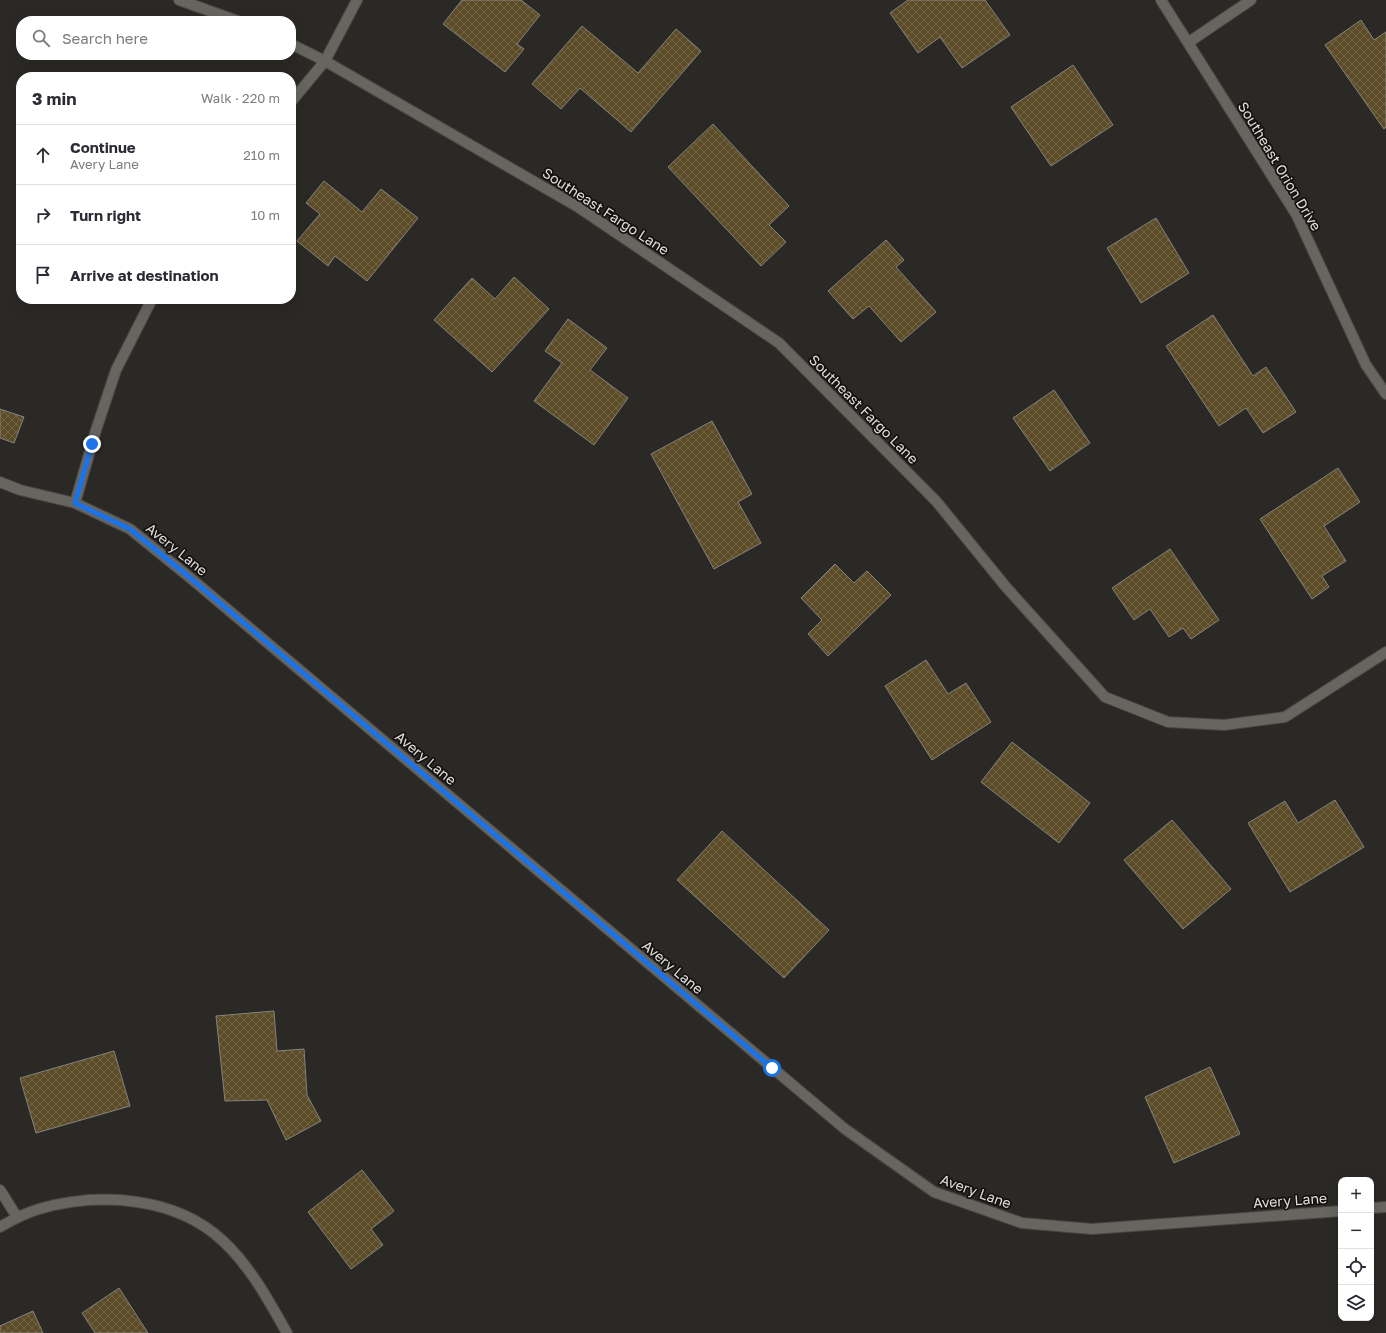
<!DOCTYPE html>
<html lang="en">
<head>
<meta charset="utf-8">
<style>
  body { margin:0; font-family:"Golos Text",sans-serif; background:#f7f7f7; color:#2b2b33 }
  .controls { position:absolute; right:12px; bottom:12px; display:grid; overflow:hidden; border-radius:8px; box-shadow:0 4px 16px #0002 }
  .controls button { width:36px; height:36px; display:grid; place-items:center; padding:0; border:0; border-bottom:1px solid #e1e1e2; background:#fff; color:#2b2b33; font:20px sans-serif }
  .stop { position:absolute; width:12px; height:12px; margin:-9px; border:3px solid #1a73e8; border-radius:50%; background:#fff }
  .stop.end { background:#1a73e8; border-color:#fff; box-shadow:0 1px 4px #0008 }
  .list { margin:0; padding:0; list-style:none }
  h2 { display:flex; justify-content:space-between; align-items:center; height:52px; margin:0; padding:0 16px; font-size:17px }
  h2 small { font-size:13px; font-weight:400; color:#7c7c81 }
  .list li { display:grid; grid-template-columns:26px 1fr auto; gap:12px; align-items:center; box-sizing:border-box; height:60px; padding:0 16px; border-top:1px solid #e1e1e2 }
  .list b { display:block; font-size:15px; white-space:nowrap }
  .list p { margin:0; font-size:13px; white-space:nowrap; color:#7c7c81 }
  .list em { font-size:13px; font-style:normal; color:#7c7c81 }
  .icon { flex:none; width:22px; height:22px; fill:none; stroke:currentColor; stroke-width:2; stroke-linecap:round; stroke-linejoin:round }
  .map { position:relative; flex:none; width:1386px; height:1333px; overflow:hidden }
  .search { position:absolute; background:#fff; box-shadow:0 4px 16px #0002; left:16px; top:16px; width:280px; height:44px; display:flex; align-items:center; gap:10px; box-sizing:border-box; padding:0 14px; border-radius:16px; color:#7c7c81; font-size:15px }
  .panel { position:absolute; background:#fff; box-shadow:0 4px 16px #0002; left:16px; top:72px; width:280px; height:232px; border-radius:16px }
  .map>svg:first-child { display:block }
</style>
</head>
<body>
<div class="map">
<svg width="1386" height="1333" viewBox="0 0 1386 1333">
  <defs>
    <pattern id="building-cross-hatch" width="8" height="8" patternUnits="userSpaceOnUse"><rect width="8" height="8" fill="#5b4c27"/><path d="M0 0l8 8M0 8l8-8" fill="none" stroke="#726546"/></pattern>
  </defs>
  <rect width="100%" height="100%" fill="#2b2925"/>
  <g fill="url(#building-cross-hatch)" stroke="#85837e">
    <path d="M462,0H521L540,15L517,44L524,49L505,72L443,24Z"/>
    <path d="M908,0H985L1010,35L962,68L940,37L918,53L890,13Z"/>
    <path d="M1361,20L1374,40L1386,32V127L1384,129L1325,45Z"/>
    <path d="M582,26L638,73L676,29L701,51L631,132L580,88L561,109L532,84Z"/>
    <path d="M1073,65L1113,125L1051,166L1011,107Z"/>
    <path d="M713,124L789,206L769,225L786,242L761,266L668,167Z"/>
    <path d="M324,181L362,212L381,189L418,218L367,281L335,256L328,266L297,241L320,214L306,203Z"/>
    <path d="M1156,218L1189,273L1141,303L1107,248Z"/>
    <path d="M886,240L904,260L896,267L936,312L901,342L869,306L853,319L828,291Z"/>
    <path d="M514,277L549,309L492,372L434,320L472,278L495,299Z"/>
    <path d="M1213,315L1253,376L1266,367L1296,412L1263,433L1246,408L1219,426L1166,346Z"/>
    <path d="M568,319L607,348L590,370L628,398L594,445L534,401L562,363L545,351Z"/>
    <path d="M1054,390L1090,443L1050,471L1013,418Z"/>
    <path d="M0,409L24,417L14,443L0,438Z"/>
    <path d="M712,421L752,494L738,502L761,543L714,569L651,454Z"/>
    <path d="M1338,468L1360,502L1324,526L1346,561L1322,576L1329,587L1312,599L1260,519Z"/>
    <path d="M1170,549L1219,620L1191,639L1183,628L1169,637L1150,609L1134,620L1112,588Z"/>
    <path d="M835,564L854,583L867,571L891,595L828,656L808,634L822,620L801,598Z"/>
    <path d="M926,660L948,694L966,683L991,722L932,760L885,686Z"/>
    <path d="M1012,742L1090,803L1059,843L981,782Z"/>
    <path d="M1335,800L1364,847L1290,892L1248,823L1285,801L1298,823Z"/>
    <path d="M1172,820L1231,889L1183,929L1124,860Z"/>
    <path d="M722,831L829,930L784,978L677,880Z"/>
    <path d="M274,1011L277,1051L304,1049L307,1095L321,1121L286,1140L267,1100L225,1101L216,1016Z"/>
    <path d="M114,1051L130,1106L36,1133L20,1078Z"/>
    <path d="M1210,1067L1240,1134L1174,1163L1145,1097Z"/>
    <path d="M362,1170L394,1211L371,1229L383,1245L351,1269L308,1212Z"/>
    <path d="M119,1288L148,1333H95L82,1313Z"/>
    <path d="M33,1311L43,1333H0V1326Z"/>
  </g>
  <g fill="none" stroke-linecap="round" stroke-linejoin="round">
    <defs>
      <g id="minor">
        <path d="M179,0L238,21"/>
        <path d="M1161,0L1296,214L1366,365L1386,394"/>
        <path d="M1189,42L1251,0"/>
        <path d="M291,44L325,61L578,207L779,343L936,501L1006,587L1105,697L1168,722L1224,725L1285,717L1386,652"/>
        <path d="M291,102L325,61L357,0"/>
        <path d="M0,482L20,490L75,503L130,529L188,576L845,1129L934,1192L1022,1223L1092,1229L1341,1211"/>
        <path d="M75,503L96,430L116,370L152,299"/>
        <path d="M0,1190L17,1217"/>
        <path d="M1371,1208L1386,1207"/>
        <path d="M0,1227C12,1220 25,1213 39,1209C99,1192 175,1196 223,1241C250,1266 269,1301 287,1333"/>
      </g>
    </defs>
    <use href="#minor" stroke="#494744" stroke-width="12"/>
    <use href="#minor" stroke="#676560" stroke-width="10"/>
  </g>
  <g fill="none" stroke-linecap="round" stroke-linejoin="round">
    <path stroke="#1a73e8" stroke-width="5" d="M92,444L75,503L130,529L188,576L772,1068"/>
  </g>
  <g text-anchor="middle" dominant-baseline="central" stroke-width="3.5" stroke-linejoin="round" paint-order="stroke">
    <g font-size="14" fill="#e1dfdd" stroke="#131210">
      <text transform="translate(1280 166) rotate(59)">Southeast Orion Drive</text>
      <text transform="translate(606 211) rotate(33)">Southeast Fargo Lane</text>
      <text transform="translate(864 409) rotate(45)">Southeast Fargo Lane</text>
      <text transform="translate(177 549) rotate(39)">Avery Lane</text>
      <text transform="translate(426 758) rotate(40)">Avery Lane</text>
      <text transform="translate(673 967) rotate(40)">Avery Lane</text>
      <text transform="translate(976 1191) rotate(20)">Avery Lane</text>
      <text transform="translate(1290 1200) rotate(-4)">Avery Lane</text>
    </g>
  </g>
</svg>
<div class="controls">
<button>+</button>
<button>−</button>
<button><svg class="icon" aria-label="locate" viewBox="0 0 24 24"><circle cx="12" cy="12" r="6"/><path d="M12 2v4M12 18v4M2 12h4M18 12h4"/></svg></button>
<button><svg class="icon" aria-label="layers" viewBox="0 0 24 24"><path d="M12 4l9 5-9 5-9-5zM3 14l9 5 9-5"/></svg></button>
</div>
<div class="stop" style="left:772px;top:1068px"></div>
<div class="stop end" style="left:92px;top:444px"></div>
<div class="search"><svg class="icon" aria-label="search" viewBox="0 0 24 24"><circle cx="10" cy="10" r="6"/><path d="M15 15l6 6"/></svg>Search here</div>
<section class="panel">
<h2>3 min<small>Walk · 220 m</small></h2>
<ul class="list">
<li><svg class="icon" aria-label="ahead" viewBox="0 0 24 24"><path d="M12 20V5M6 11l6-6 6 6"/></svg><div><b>Continue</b><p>Avery Lane</p></div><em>210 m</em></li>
<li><svg class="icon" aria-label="right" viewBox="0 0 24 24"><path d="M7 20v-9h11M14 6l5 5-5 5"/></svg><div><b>Turn right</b></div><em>10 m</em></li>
<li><svg class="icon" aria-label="arrive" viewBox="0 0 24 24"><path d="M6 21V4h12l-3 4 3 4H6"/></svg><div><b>Arrive at destination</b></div></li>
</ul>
</section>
</div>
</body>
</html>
